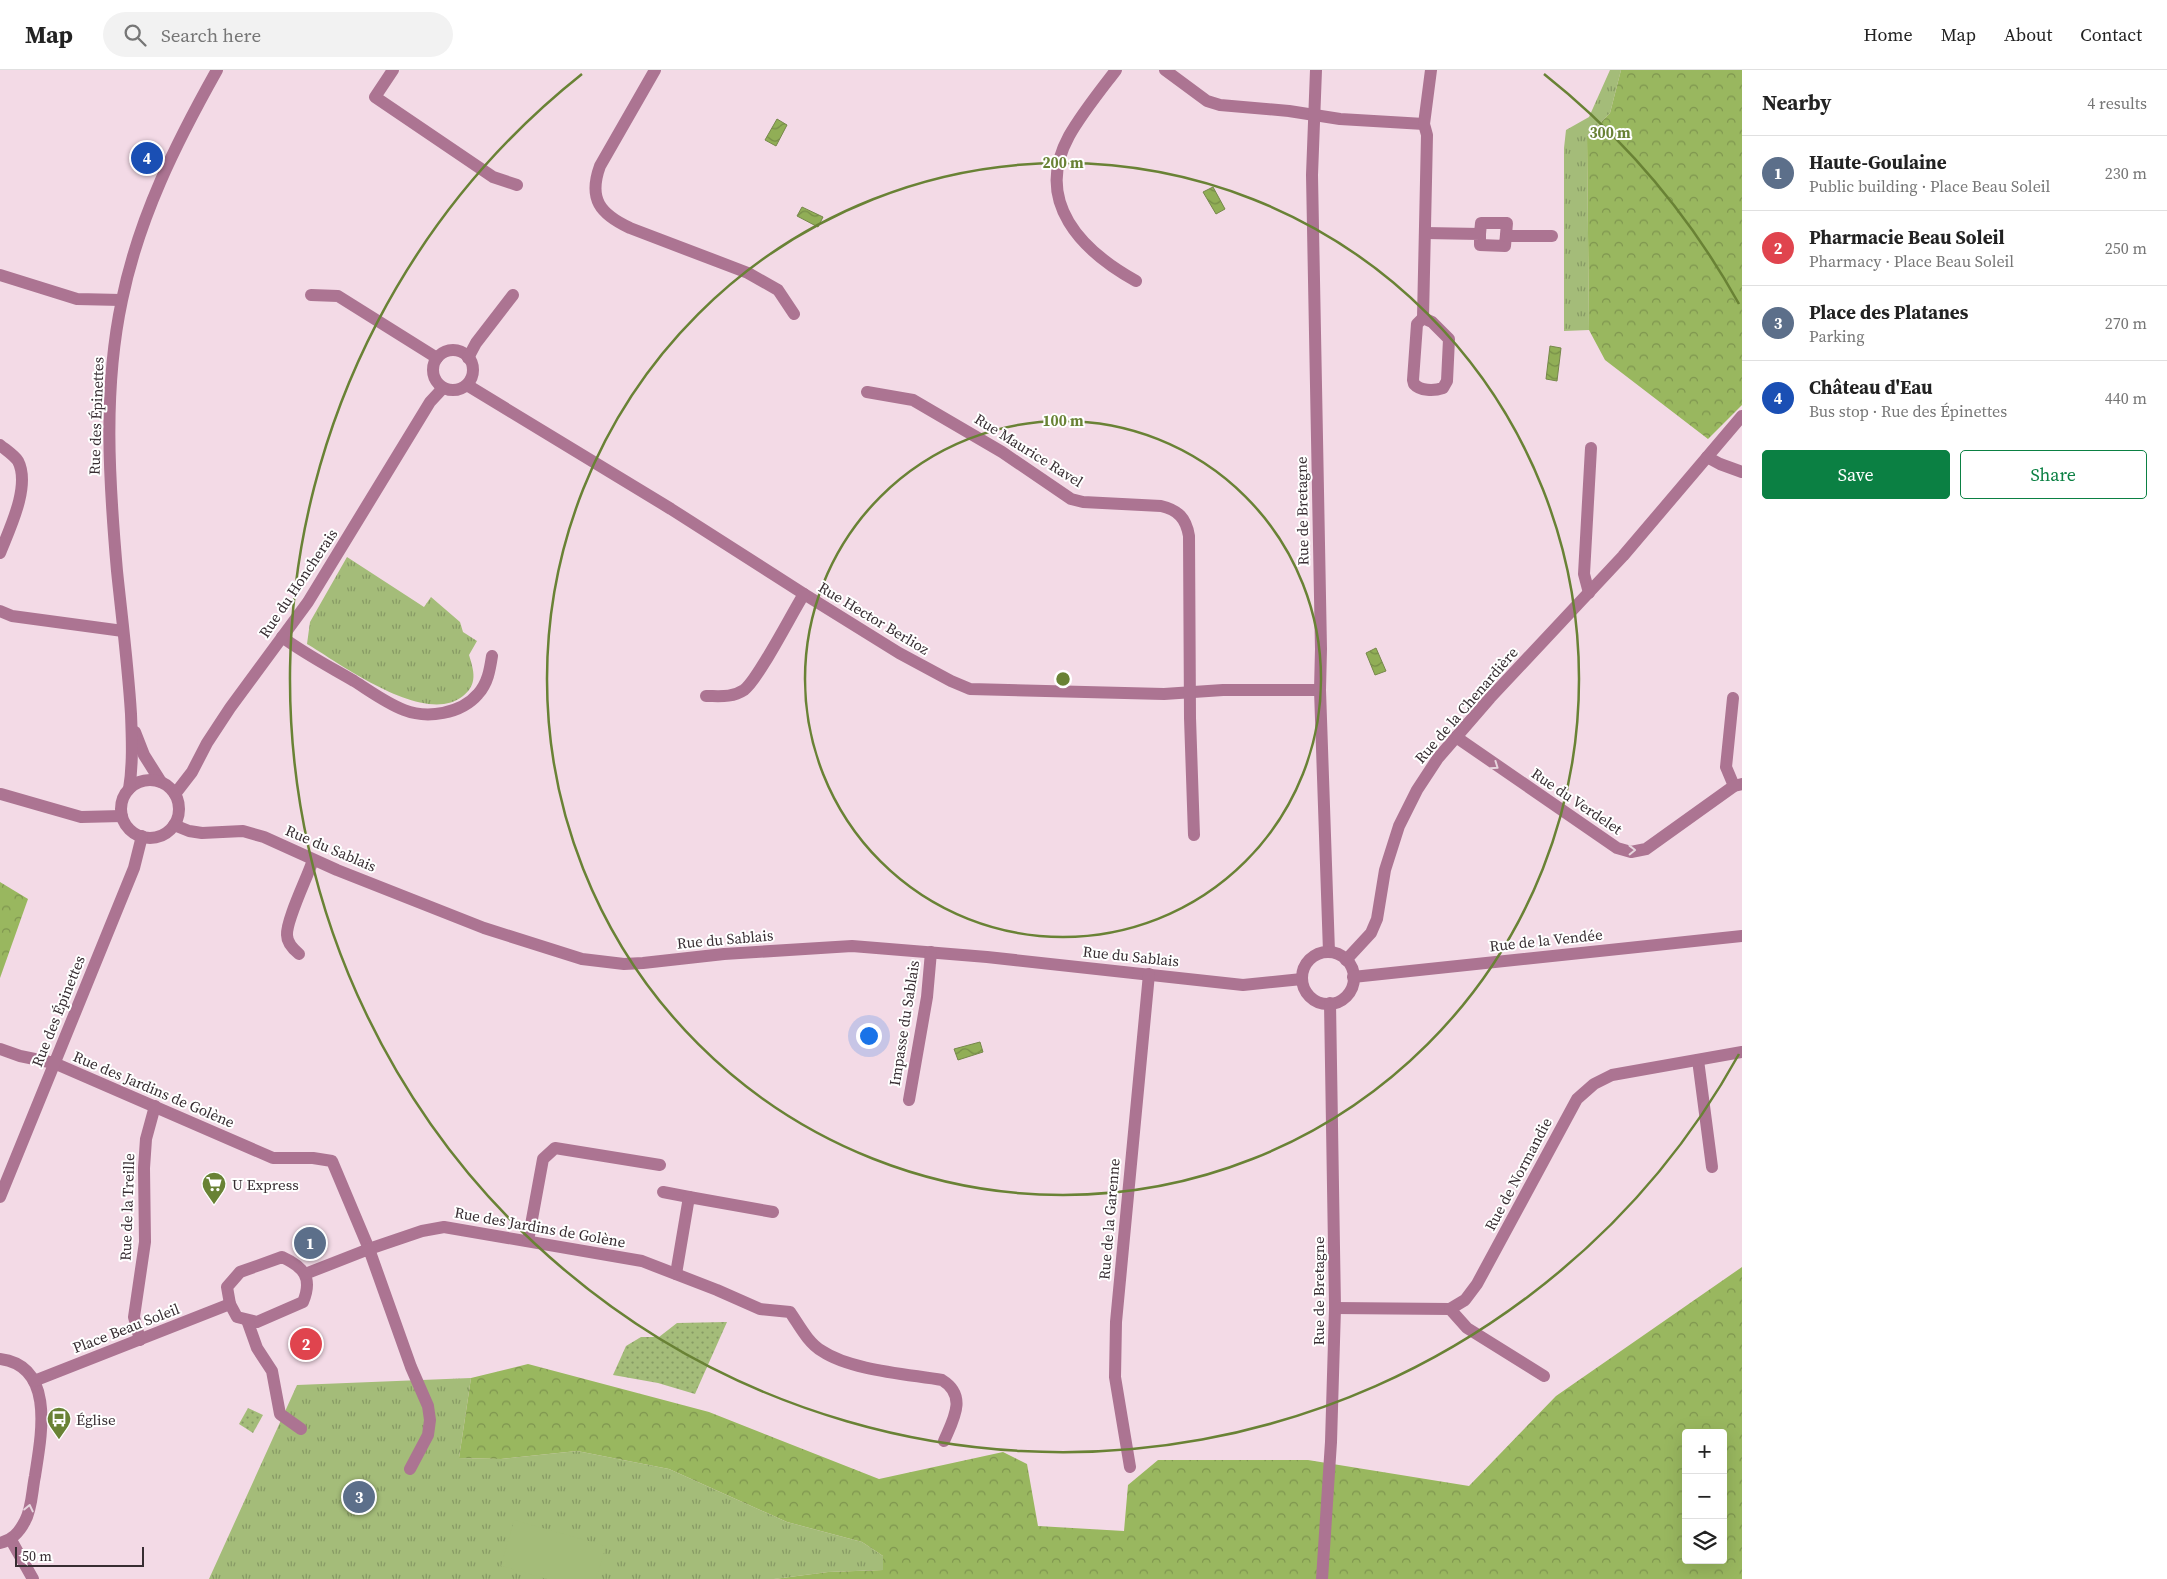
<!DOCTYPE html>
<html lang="en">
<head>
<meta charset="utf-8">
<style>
  body { margin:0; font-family:"Source Serif 4",serif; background:#f2f2f2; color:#222 }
  .controls { position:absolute; right:15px; bottom:15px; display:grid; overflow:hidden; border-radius:5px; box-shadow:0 5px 20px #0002 }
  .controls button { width:45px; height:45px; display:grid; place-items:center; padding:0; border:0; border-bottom:1px solid #e0e0e0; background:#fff; color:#222; font:25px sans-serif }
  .scale { position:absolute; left:15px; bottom:12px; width:129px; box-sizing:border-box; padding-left:5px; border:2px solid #372d32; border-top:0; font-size:14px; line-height:18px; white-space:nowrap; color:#372d32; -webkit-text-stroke:4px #fff; paint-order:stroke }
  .you { position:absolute; left:868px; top:965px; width:18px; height:18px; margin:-12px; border:4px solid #fff; border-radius:50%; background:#1a73e8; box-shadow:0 0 0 8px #1a73e833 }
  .badge { display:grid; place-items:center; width:32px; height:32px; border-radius:50%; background:#0b8043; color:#fff; font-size:16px; font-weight:700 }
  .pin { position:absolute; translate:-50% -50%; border:2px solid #fff; box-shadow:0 1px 5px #0006 }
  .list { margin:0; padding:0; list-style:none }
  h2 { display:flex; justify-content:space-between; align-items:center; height:65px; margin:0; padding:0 20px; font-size:21px }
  h2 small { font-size:16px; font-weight:400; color:#767676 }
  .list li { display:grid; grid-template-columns:32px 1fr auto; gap:15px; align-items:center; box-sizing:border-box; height:75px; padding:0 20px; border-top:1px solid #e0e0e0 }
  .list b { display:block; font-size:19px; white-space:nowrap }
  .list p { margin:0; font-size:16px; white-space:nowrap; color:#767676 }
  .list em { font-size:16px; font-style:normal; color:#767676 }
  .actions { display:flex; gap:10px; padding:15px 20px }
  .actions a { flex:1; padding:11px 0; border:1px solid #0b8043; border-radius:5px; text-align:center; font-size:18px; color:#0b8043 }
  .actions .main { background:#0b8043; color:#fff }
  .icon { flex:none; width:28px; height:28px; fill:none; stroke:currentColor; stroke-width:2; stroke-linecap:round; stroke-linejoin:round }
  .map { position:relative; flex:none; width:1742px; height:1509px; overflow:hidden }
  header { display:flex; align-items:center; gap:30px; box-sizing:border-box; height:70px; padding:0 25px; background:#fff; border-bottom:1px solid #e0e0e0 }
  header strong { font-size:24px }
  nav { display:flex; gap:28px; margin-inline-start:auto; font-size:18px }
  .search { width:350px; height:45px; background:#f2f2f2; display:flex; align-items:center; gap:12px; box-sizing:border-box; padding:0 18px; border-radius:28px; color:#767676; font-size:19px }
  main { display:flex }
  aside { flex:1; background:#fff }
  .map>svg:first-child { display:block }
</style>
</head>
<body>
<header>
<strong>Map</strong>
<div class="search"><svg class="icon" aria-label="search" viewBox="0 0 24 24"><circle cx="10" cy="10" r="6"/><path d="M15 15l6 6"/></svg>Search here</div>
<nav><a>Home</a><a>Map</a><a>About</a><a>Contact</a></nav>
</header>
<main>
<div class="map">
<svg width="1742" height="1509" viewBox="0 0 1742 1509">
  <defs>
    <pattern id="grass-tufts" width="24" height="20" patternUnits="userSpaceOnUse" patternTransform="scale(1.25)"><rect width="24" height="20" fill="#a4bc79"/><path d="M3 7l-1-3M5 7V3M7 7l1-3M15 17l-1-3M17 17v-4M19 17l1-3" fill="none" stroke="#869964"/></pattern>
    <pattern id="forest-crowns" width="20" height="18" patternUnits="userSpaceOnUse" patternTransform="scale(1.25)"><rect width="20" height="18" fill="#99b75f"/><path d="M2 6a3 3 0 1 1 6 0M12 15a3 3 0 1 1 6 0" fill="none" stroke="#7e954f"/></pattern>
    <pattern id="park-dots" width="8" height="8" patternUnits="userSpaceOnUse" patternTransform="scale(1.25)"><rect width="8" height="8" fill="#a4bc79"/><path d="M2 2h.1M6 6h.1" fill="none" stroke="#869964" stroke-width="1.8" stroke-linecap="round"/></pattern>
    <pattern id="water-waves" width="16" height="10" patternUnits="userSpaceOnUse" patternTransform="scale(1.25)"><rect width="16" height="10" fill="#91ae56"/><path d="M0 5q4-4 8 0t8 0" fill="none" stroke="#778e48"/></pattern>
  </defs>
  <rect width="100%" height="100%" fill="#f3dae6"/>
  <g fill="url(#grass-tufts)">
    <path d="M1610,0H1621L1610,43L1587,66L1589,260L1564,261V78L1566,60L1589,47Z"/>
    <path d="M347,487L424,537L431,527L460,552L463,562L477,571L469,585C474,601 478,614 463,626C425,657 341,594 307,574L310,552Z"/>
    <path d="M471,1308L459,1388L501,1389L577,1381L669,1399L787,1452L862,1472L883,1486V1500L828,1502L774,1509H209L297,1315Z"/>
  </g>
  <g fill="url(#forest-crowns)" fill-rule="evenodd">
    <path d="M1621,0H1742V335L1708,369L1605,290L1589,260L1587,66L1610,43Z"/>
    <path d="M0,812L28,829L0,908Z"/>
    <path d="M1742,1197V1509H774L828,1502L883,1500V1486L862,1472L787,1452L669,1399L577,1381L501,1389L459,1388L471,1308L528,1294L709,1342L879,1409L1003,1382L1027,1394L1038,1456L1124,1461L1128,1415L1158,1390H1308L1469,1416L1556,1326ZM1686,1363H1723V1490H1686Z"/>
  </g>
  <g fill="url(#park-dots)">
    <path d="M727,1252L695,1324L658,1313L613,1305L626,1276L641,1267H659L677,1253Z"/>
    <path d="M248,1338L263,1345L253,1363L239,1354Z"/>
  </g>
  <path fill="#a4bc79" d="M514,1450L606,1476L596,1509H547L501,1496Z"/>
  <g fill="url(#water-waves)" stroke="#76874b">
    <path d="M777,49L787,55L776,76L765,70Z"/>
    <path d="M1213,117L1225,139L1216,144L1203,122Z"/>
    <path d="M802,137L823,147L818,157L797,146Z"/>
    <path d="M1550,276L1561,278L1557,311L1546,309Z"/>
    <path d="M1376,578L1386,601L1375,605L1366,583Z"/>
    <path d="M980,972L983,982L958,990L954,979Z"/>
  </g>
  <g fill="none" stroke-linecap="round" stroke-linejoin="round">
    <g stroke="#ac7492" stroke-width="12">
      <path d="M393,0L375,27L493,107L517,115"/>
      <path d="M655,0L600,96C588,129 600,144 630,158L748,203L778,220L794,244"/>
      <path d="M1116,0C1100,21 1082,43 1069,66C1033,132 1082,181 1136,211"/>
      <path d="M1165,0L1207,31L1220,35L1289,41L1340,49L1424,54"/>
      <path d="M1316,0L1312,105L1321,579L1320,620L1329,882"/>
      <path d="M1425,163L1480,164V175L1505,176L1507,153H1481L1480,164"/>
      <path d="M1506,166H1552"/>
      <path d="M0,205L77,229L121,230"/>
      <path d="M311,225L338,226L437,288"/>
      <path d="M1423,248L1432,252L1449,269L1447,311L1443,318C1434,321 1420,321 1414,314L1413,310L1417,254L1423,248L1427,65L1424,54L1431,0"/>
      <circle cx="453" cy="300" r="20"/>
      <path d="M468,288L476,273L513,225"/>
      <path d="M467,315L671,439L804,524L899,583L951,611L970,619L1164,624L1223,620H1320"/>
      <path d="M867,322L913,330L1002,382L1071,429L1083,432L1161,436C1178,440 1186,448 1189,466L1190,648L1194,765"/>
      <path d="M0,375C6,380 14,385 18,391C31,416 9,460 0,483"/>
      <path d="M1707,387L1720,394L1742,402"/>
      <path d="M1589,523L1584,504L1591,378"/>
      <path d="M0,541L12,546L123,561"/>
      <path d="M282,567C305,584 330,597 354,611C370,621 386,633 404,640C427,649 461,644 478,624C488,613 490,599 492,586"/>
      <path d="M706,626C719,626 732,628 744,620C758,610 792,543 804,524"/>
      <path d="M1733,628L1726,697L1734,716"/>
      <path d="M135,662L144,685L161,712"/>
      <path d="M1456,667L1617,778L1631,782L1646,779L1734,716L1742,714"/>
      <circle cx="150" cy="739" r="29"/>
      <path d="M129,719C133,695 132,669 131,644C128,596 122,549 117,501C109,410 103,319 122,230C139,147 176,73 217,0"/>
      <path d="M1,724L81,747L122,746"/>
      <path d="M175,724L192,702L207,673L230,638L308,532L430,332L443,318"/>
      <path d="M174,755L189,761L202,763L243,761L264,767L337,800L484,858L582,889L624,894L643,893L724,884L852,876L987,887L1243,915L1302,909"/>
      <circle cx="1328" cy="908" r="26"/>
      <path d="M299,884C293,879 287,873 287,865C286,850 308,806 313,790"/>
      <path d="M1346,890L1371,863L1377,849L1385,800L1399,756L1417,720L1438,688L1490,628L1623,486L1742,346"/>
      <path d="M1353,907L1742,866"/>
      <path d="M0,979L20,986L54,993L273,1088H313L332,1091L369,1179L422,1161L444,1157L642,1191L717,1220L760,1239L790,1242C799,1255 808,1273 822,1281C850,1300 907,1304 942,1310C968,1326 953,1350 944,1371"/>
      <path d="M1698,990L1712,1097"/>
      <path d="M909,1030L927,927L931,882"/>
      <path d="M663,1122L689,1127"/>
      <path d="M0,1127L134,798L142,766"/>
      <path d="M528,1171L543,1089L555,1078L660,1095"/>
      <path d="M282,1187C304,1197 313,1208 303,1232L257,1252L237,1247L230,1234L227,1217L240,1202Z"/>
      <path d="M305,1204L369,1179L411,1297L428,1336L430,1350L428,1365L410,1399"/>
      <path d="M676,1204L689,1127L773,1142"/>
      <path d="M1335,1238L1450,1239L1465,1230L1477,1214L1577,1029L1594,1014L1612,1005L1742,982"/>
      <path d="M1450,1239L1467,1258L1544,1306"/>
      <path d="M247,1250L257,1278L272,1301L280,1344L301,1359"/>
      <path d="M140,1270L134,1247L145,1172L144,1098L146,1069L155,1036"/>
      <path d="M0,1289C56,1296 41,1367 35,1406C32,1420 32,1439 25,1451C19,1463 12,1470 0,1473"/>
      <path d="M34,1311L230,1234"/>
      <path d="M1130,1397L1115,1307L1116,1252L1149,904"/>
      <path d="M11,1470L33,1509"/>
      <path d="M1322,1509L1331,1372L1335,1238L1330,933"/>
    </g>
  </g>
  <defs><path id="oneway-chevron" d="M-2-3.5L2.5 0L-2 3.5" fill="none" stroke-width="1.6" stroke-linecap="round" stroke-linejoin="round" transform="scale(1.25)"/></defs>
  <g stroke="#e6d5de">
    <use href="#oneway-chevron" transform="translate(1495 696) rotate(35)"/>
    <use href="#oneway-chevron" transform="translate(1632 780) rotate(-1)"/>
    <use href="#oneway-chevron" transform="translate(29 1438) rotate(-78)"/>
  </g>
  <g fill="none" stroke="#698235" stroke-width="2.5">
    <circle cx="1063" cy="609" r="258"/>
    <circle cx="1063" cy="609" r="516"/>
    <path d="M1739 984A773 773 0 1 1 582 4M1544 4A773 773 0 0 1 1739 234"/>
  </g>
  <defs>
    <symbol id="supermarket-pin" viewBox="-11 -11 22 30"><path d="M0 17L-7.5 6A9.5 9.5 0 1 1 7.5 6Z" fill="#698235" stroke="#fff"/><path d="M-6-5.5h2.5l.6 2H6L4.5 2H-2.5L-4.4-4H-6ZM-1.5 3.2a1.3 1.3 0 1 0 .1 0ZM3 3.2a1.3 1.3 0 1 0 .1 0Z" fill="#fff"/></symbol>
    <symbol id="bus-pin" viewBox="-11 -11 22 30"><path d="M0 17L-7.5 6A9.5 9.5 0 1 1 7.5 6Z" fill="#698235" stroke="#fff"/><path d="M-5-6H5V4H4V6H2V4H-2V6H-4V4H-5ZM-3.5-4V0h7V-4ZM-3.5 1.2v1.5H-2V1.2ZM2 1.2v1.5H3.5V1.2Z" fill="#fff"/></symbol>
  </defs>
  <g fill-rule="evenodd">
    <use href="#supermarket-pin" x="200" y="1100" width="28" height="38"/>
    <use href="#bus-pin" x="45" y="1335" width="28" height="38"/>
  </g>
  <g text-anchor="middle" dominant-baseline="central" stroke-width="4" stroke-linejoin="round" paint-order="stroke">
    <g font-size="15" fill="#372d32" stroke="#fff">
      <text transform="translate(96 346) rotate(-88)">Rue des Épinettes</text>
      <text transform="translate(1029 380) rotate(32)">Rue Maurice Ravel</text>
      <text transform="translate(1302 441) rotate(-91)">Rue de Bretagne</text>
      <text transform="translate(298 513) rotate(-56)">Rue du Honcherais</text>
      <text transform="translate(874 548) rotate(31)">Rue Hector Berlioz</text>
      <text transform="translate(1466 635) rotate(-49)">Rue de la Chenardière</text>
      <text transform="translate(1577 731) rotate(34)">Rue du Verdelet</text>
      <text transform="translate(331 778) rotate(23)">Rue du Sablais</text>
      <text transform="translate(725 869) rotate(-5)">Rue du Sablais</text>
      <text transform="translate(1546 870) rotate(-6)">Rue de la Vendée</text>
      <text transform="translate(1131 886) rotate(6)">Rue du Sablais</text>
      <text transform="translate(58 941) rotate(-68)">Rue des Épinettes</text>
      <text transform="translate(904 953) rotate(-81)">Impasse du Sablais</text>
      <text transform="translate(154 1019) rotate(23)">Rue des Jardins de Golène</text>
      <text transform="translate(1518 1104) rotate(-62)">Rue de Normandie</text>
      <text transform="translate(127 1137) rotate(-88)">Rue de la Treille</text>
      <text transform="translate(1109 1149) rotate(-85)">Rue de la Garenne</text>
      <text transform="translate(540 1157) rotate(10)">Rue des Jardins de Golène</text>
      <text transform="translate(1318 1221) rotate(-90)">Rue de Bretagne</text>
      <text transform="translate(126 1258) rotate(-21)">Place Beau Soleil</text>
    </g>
    <g font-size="15" fill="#372d32" stroke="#fff" text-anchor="start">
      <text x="232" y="1114">U Express</text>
      <text x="76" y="1349">Église</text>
    </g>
  </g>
  <circle cx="1063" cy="609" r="8" fill="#698235" stroke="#fff" stroke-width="2.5"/>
  <g font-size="15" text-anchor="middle" font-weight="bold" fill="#698235" stroke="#fff" stroke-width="4" stroke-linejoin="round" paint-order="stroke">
    <text x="1610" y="68">300 m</text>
    <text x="1063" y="98">200 m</text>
    <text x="1063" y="356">100 m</text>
  </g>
</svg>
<div class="controls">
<button>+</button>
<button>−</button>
<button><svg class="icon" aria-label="layers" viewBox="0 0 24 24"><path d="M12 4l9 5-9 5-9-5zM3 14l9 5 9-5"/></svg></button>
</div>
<div class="scale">50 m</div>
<div class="you"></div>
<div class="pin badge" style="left:310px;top:1173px;background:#5c6f8a">1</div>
<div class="pin badge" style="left:306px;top:1274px;background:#e0444e">2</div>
<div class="pin badge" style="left:359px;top:1427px;background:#5c6f8a">3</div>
<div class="pin badge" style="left:147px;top:88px;background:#1a4fb4">4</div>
</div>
<aside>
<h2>Nearby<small>4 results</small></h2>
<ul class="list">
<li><span class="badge" style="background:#5c6f8a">1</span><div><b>Haute-Goulaine</b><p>Public building · Place Beau Soleil</p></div><em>230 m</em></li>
<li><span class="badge" style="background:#e0444e">2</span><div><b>Pharmacie Beau Soleil</b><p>Pharmacy · Place Beau Soleil</p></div><em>250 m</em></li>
<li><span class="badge" style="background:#5c6f8a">3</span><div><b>Place des Platanes</b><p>Parking</p></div><em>270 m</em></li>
<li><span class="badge" style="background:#1a4fb4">4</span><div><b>Château d'Eau</b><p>Bus stop · Rue des Épinettes</p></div><em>440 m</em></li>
</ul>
<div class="actions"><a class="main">Save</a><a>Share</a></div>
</aside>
</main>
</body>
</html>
